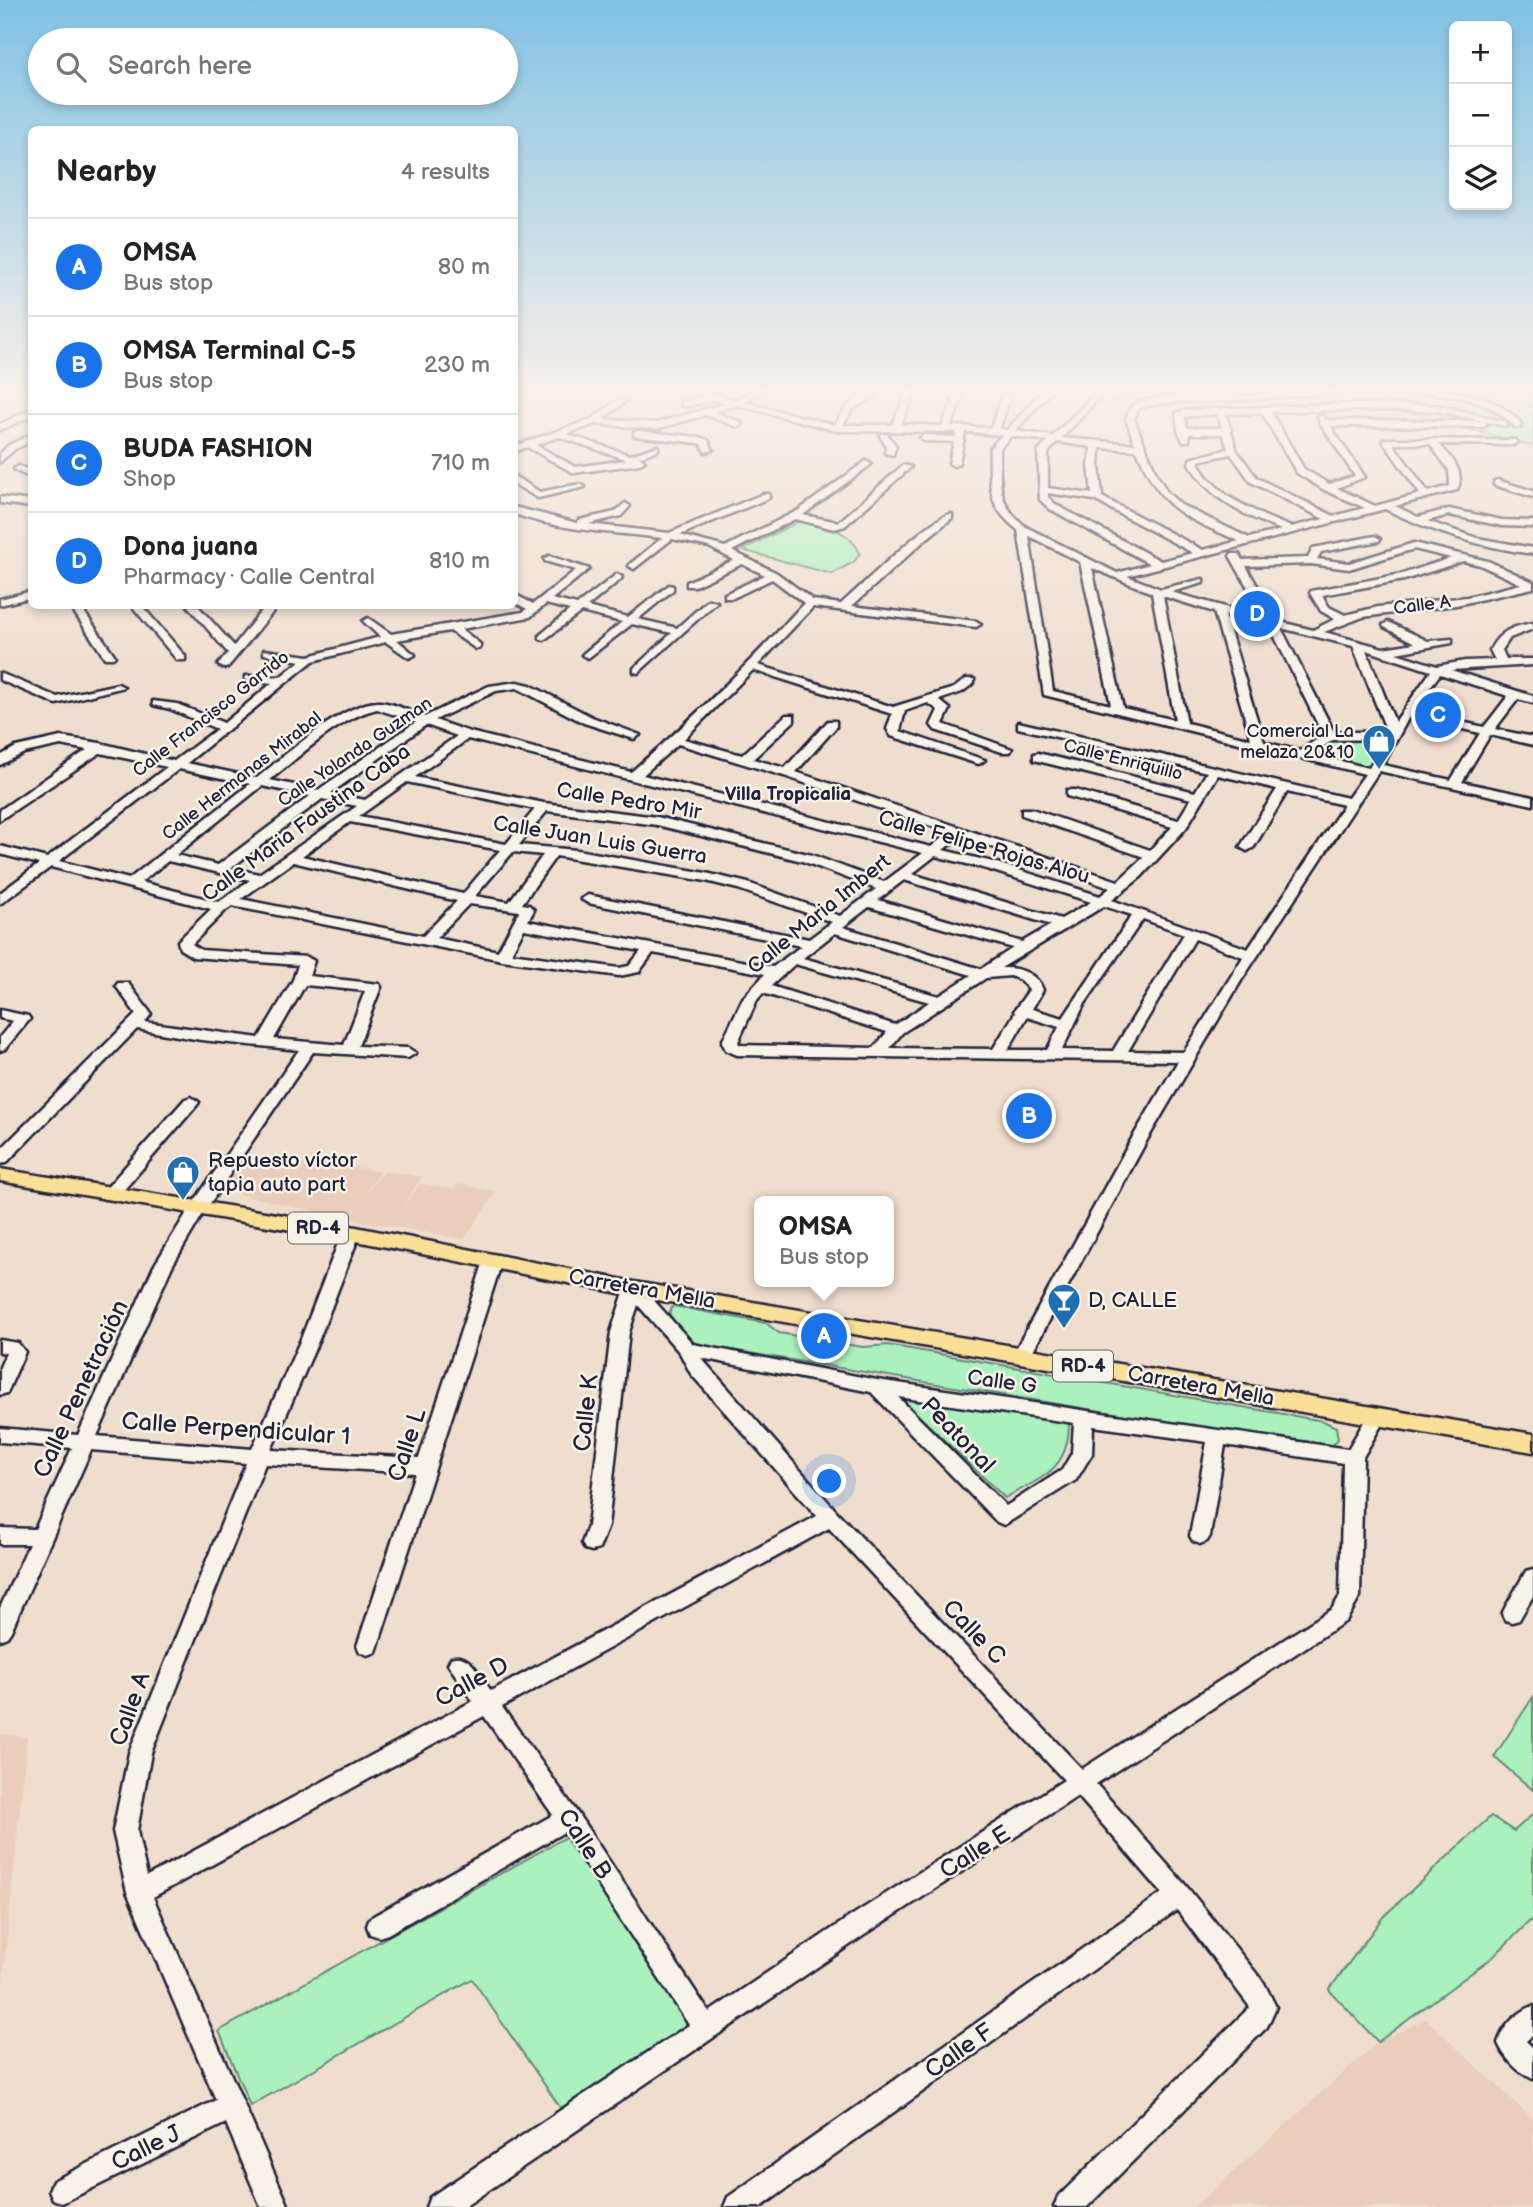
<!DOCTYPE html>
<html lang="en">
<head>
<meta charset="utf-8">
<style>
  body { margin:0; font-family:"Balsamiq Sans",sans-serif; background:#f2f2f2; color:#222 }
  .controls { position:absolute; right:21px; top:21px; display:grid; overflow:hidden; border-radius:10px; box-shadow:0 4px 10px #0003 }
  .controls button { width:63px; height:63px; display:grid; place-items:center; padding:0; border:0; border-bottom:2px solid #e0e0e0; background:#fff; color:#222; font:35px sans-serif }
  .you { position:absolute; left:830px; top:1482px; width:24px; height:24px; margin:-18px; border:5px solid #fff; border-radius:50%; background:#1a73e8; box-shadow:0 0 0 10px #1a73e833 }
  .badge { display:grid; place-items:center; width:46px; height:46px; border-radius:50%; background:#1a73e8; color:#fff; font-size:23px; font-weight:700 }
  .pin { position:absolute; translate:-50% -50%; border:4px solid #fff; box-shadow:0 2px 7px #0006 }
  .popup { position:absolute; left:754px; top:1196px; width:140px; height:91px; box-sizing:border-box; display:grid; place-content:center; border-radius:10px; background:#fff; filter:drop-shadow(0 2px 5px #0005); font-size:23px; white-space:nowrap; color:#767676 }
  .popup b { font-size:26px; color:#222 }
  .popup::after { content:''; position:absolute; left:50%; top:100%; margin-left:-14px; border:14px solid transparent; border-top-color:#fff }
  .list { margin:0; padding:0; list-style:none }
  h2 { display:flex; justify-content:space-between; align-items:center; height:91px; margin:0; padding:0 28px; font-size:30px }
  h2 small { font-size:23px; font-weight:400; color:#767676 }
  .list li { display:grid; grid-template-columns:46px 1fr auto; gap:21px; align-items:center; box-sizing:border-box; height:98px; padding:0 28px; border-top:2px solid #e0e0e0 }
  .list b { display:block; font-size:26px; white-space:nowrap }
  .list p { margin:0; font-size:23px; white-space:nowrap; color:#767676 }
  .list em { font-size:23px; font-style:normal; color:#767676 }
  .icon { flex:none; width:38px; height:38px; fill:none; stroke:currentColor; stroke-width:2; stroke-linecap:round; stroke-linejoin:round }
  .map { position:relative; flex:none; width:1533px; height:2207px; overflow:hidden }
  .search { position:absolute; background:#fff; box-shadow:0 4px 10px #0003; left:28px; top:28px; width:490px; height:77px; display:flex; align-items:center; gap:18px; box-sizing:border-box; padding:0 24px; border-radius:38px; color:#767676; font-size:26px }
  .panel { position:absolute; background:#fff; box-shadow:0 4px 10px #0003; left:28px; top:126px; width:490px; height:483px; border-radius:10px }
  .map>svg:first-child { display:block }
</style>
</head>
<body>
<div class="map">
<svg width="1533" height="2207" viewBox="0 0 1533 2207">
  <rect width="100%" height="100%" fill="#efddce"/>
  <filter id="ink" filterUnits="userSpaceOnUse"><feTurbulence type="fractalNoise" baseFrequency=".0143" numOctaves="2"/><feDisplacementMap in="SourceGraphic" scale="14" xChannelSelector="R" yChannelSelector="G"/><feConvolveMatrix kernelMatrix="1 2 1 2 8 2 1 2 1" color-interpolation-filters="sRGB"/></filter>
  <g filter="url(#ink)">
    <g fill="#eacebb">
      <path d="M308,1158L380,1172L362,1197L385,1171L422,1177L402,1207L420,1184L454,1189L458,1184L496,1192L464,1239L345,1218L221,1190L244,1159L300,1169Z"/>
      <path d="M0,1734L27,1737L0,2008Z"/>
      <path d="M1426,2019L1533,2119V2207H1194L1378,2042Z"/>
    </g>
    <g fill="#aaf1be" stroke="#668a7c" stroke-width="2">
      <path d="M1352,388H1533V446L1426,418Z"/>
      <path d="M804,519C826,526 850,530 860,553L854,562L832,574L742,550Z"/>
      <path d="M1334,738L1383,739L1368,767L1310,754Z"/>
      <path d="M673,1306L766,1323L779,1333L863,1347L888,1345L1323,1421L1336,1427L1338,1439L1333,1445L1318,1447L695,1344C683,1336 675,1326 669,1313Z"/>
      <path d="M897,1395L1069,1422C1069,1471 1042,1477 1005,1498Z"/>
      <path d="M1533,1697V1790L1494,1757Z"/>
      <path d="M1533,1814V1918L1493,1957L1378,2042L1329,1990L1383,1917L1491,1816L1514,1831Z"/>
      <path d="M566,1837L693,2022L562,2110L472,1979L250,2106L219,2031Z"/>
    </g>
    <g fill="none" stroke-linecap="round" stroke-linejoin="round">
      <path stroke="#5f8f9d" stroke-width="2.5" d="M1113,400L1157,390L1220,388"/>
      <defs>
        <g id="minor">
          <path d="M758,388H770L744,402L835,425C843,410 856,392 875,392V396L852,410L843,425H892L909,388H917L901,424L942,426L958,388H966L951,426L991,428L1004,388H1012L1000,429L1007,430L1045,388H1054L1015,431L1053,436L1100,389L1103,390V394L1062,438L1135,444L1126,419L1131,406C1156,391 1206,397 1236,396C1314,392 1394,379 1471,395C1492,399 1506,408 1521,423V427H1515C1501,413 1489,405 1470,400C1398,382 1313,396 1240,400C1206,403 1172,399 1139,408L1134,419L1156,473L1167,492L1181,505L1249,538L1281,530C1241,513 1214,503 1189,464L1190,459L1228,449L1223,434H1189V441H1183L1178,431L1176,413L1188,410L1342,404L1437,405L1507,422V426L1486,422V426L1483,427L1330,426L1365,477L1337,488L1375,506L1420,494L1383,441L1384,439L1516,440L1517,442L1513,445L1439,444C1451,457 1466,472 1457,490L1395,506L1418,517L1449,509L1502,520L1533,521V527L1502,526L1449,515L1427,521L1477,538L1533,548V554C1480,547 1432,532 1385,509L1127,576L1161,589L1203,579V583L1171,592L1265,618L1230,556L1231,554H1239L1242,560L1308,558L1313,548L1375,536L1380,539L1379,541L1321,552L1317,559L1349,563L1414,543L1488,561L1533,582V588L1456,605L1363,617L1324,632L1383,648L1415,643L1384,627L1383,625L1388,622L1428,641L1452,639V643L1396,653L1437,666L1465,661L1495,660L1490,650C1499,631 1514,626 1533,623V629L1510,638L1502,650L1506,659H1533V665L1451,670L1533,696V703L1518,699L1495,729L1533,737V745L1490,735L1462,782L1533,797V805L1379,771L1241,981L1147,1140L1030,1356L1027,1361H1015L1012,1356L1131,1140L1178,1061L737,1055L726,1050L722,1042L743,998L765,974L653,953L639,972L619,976L502,960L232,906L226,910L192,944L201,950L307,957L314,961L309,976L379,984L381,987L358,1046L408,1048L416,1053L408,1058L313,1052L204,1212L172,1266L97,1436L252,1449L301,1339L342,1233L351,1227L360,1233L319,1339L271,1450L419,1458L484,1261L487,1257H499L502,1261L376,1652L368,1655L360,1652L357,1646L415,1473L265,1464L151,1753L137,1831L147,1876L473,1701L448,1664L451,1658C470,1651 481,1678 491,1691L817,1516L691,1374L680,1353L638,1305L629,1332L608,1526L599,1549L592,1551L585,1549L582,1543L588,1526L611,1332L625,1289L628,1285H640L693,1344L877,1380L1348,1449L1370,1412L1377,1410L1384,1412L1386,1417L1363,1457L1360,1597L1346,1621L1096,1784L1187,1887L1264,1983L1276,2007L1267,2027L1087,2207H1054L1058,2197L1250,2007L1177,1910L761,2207H724L728,2197L1162,1893L1078,1796L869,1932L464,2207H426L430,2197L689,2025L564,1832L388,1934L379,1937L370,1934L367,1926L370,1918L553,1815L484,1716L153,1897L289,2207H261L226,2123L62,2203L53,2199L49,2190L53,2181L216,2100L127,1892L113,1831L129,1753L246,1463L91,1450L11,1631L7,1637L0,1640V1608L29,1544H0V1528L35,1529L72,1448L0,1442V1428L78,1435L154,1266L191,1206L299,1050L201,1040L137,1029L6,1163L0,1164V1150L136,1014L116,986L118,983H128L149,1011L151,1014L145,1022L259,1038L293,980L298,965L193,957L180,949L178,941L211,909L51,867L0,904V893L39,864L0,854V846L47,858L167,767L100,753L0,820V810L87,750L61,745L24,753L0,765V756L16,747L61,737L100,743L174,761L217,729L170,709L153,705V701L177,704L224,723L272,683L245,680V676L280,677L300,661L264,654V650L309,656L380,637L363,621L368,618L391,634L523,612L527,609L514,602V594L533,604L576,570L545,561L544,559L549,556L589,569L552,599L577,605L617,574L622,577L621,579L587,607L628,617L669,585L673,586V590L638,619L677,628L708,600L717,602L638,673L634,672V668L672,633L632,624L588,658L582,655L584,653L622,622L581,612L544,640L540,639V635L570,610L546,604L530,617L461,629L480,644V648L476,649L450,631L397,640L415,655L409,658L386,642L313,661L187,763L257,778C284,756 343,703 377,702C391,701 410,712 424,717L489,686L517,682L530,685L592,717L640,735L634,739L584,723L517,688L496,691L435,720L470,732L631,772C692,720 750,663 804,603L772,579L733,598H725V594L765,575L742,564L695,586H687V582L734,560L709,547L672,539L634,569L629,566L630,564L662,538C613,532 561,531 514,514V507L577,523L579,520L615,512L625,503L630,506L621,516L588,524L669,533L763,494H769V498L680,535L725,547L799,510L866,461L871,464L869,466L803,515L839,522L903,465L911,467L845,526L834,529L795,519L732,551L777,573L813,600L841,604C859,589 934,513 952,514V518L925,540L852,606L976,621L981,624L976,627L813,607L758,665L893,707L954,688L966,679H974V683L962,692L939,700L950,709L943,724L1012,749L1010,752H1002L935,730L931,725L938,710L928,703L905,711L900,731L985,760L979,764L975,763L891,736L887,729L892,714L753,670L684,739L742,755L786,715H794V721L753,759L785,768L828,721H836V727L796,772L1118,881L1144,857L1022,815V809H1032L1150,850L1172,827L1067,796V790H1075L1178,820L1191,799L1034,760V754L1038,753L1195,792L1207,772L1018,728V722L1348,798L1365,774L1044,695L1018,530C986,506 990,485 990,448L1002,435L965,432L959,463L954,466L949,463L954,442L924,441L920,438L924,435L955,437L957,432L837,431L737,405L715,412L741,422V426L738,427L706,415L656,429L596,424L567,434L630,455L658,446V450L639,457L645,461L640,464L574,473L527,447L514,452V446L592,419L619,399L626,401L603,419L656,423L727,403L714,400L684,407L681,406V402L714,394L735,400ZM1342,410L1437,411L1482,421L1327,420L1324,416H1318L1320,423L1355,476L1329,484L1304,469L1271,412ZM1262,413L1297,473L1324,490L1365,508L1334,516L1257,478L1237,451L1226,414ZM1217,414L1222,428H1187L1184,417ZM1011,436L1048,441L1038,452L1040,500L1050,509L1150,564L1117,573L1026,527C996,503 1000,484 1000,448ZM559,437L625,459L626,460L575,467L536,445ZM1057,442L1091,447L1089,466L1092,494L1048,488V453ZM1393,444H1430L1449,470L1450,486L1428,492ZM1100,448L1137,450C1161,510 1182,516 1239,541L1203,550L1102,497L1099,466ZM1231,454L1251,482L1324,519L1291,527L1264,516L1227,496L1206,476L1199,464V461ZM1048,493L1094,500L1193,553L1161,561L1056,505L1048,497ZM1029,536L1080,562L1111,705L1053,691ZM1414,549L1451,558L1402,574L1311,591L1310,593L1321,611L1335,619L1313,630L1277,621L1246,566L1311,564L1349,569ZM1463,561L1480,565L1521,584L1467,597L1378,607L1345,615L1329,607L1322,595L1404,580ZM1092,568L1152,593L1175,720L1123,708ZM1163,596L1214,612L1251,739L1187,723ZM1225,615L1269,625L1323,735L1300,751L1264,742ZM1281,628L1353,646L1387,732H1334ZM1366,650L1431,671L1395,722ZM1440,674L1508,696L1484,727L1412,711ZM377,709L416,722L318,790L270,780C299,757 340,717 377,709ZM1409,717L1480,733L1451,780L1383,765ZM426,725L457,736L365,800L331,793ZM468,739L923,853L884,882L812,855L657,817L544,803L415,777ZM1386,739L1369,768L1312,754L1333,740ZM678,744L784,776L949,832L931,847L643,775ZM179,769L250,784L129,879L59,861ZM1218,775L1277,789L1240,847L1247,851L1254,847L1287,792L1344,805L1248,949L1112,900L1141,877L1186,828ZM407,782L535,809L506,844L359,816ZM262,786L310,796L218,865L176,855ZM322,799L357,806L259,874L231,868ZM547,811L657,825L802,861L876,889L840,916L748,883L706,873L577,850L519,845ZM350,822L500,850L463,894L302,856ZM961,836L1110,888L1100,896L997,863L943,850ZM513,852L543,855L509,902L475,896ZM556,856L706,881L738,889L832,922L809,939L588,895L581,899L588,903L801,946L773,967L528,921L534,910L529,905L522,904ZM935,856L987,869L1091,902L1061,919L912,874ZM168,861L250,880L219,902L141,882ZM293,862L457,901L423,936L241,899ZM904,880L1051,925L1022,942L878,900ZM469,904L519,911L498,951L436,938ZM1104,906L1132,915L1063,1018L1032,1009L1043,990C1037,973 1018,967 1001,968ZM869,907L1013,948L981,969L843,927ZM1143,919L1184,934L1113,1051L1062,1050L1084,1005ZM524,929L641,951L629,966L619,968L511,953ZM835,933L971,975L939,996L803,958ZM1195,939L1243,957L1184,1052L1128,1051ZM795,964L929,1002L895,1025L771,986ZM1010,976L1020,980L1029,990L1014,1011L1015,1013L993,1049L890,1048L902,1033L986,978ZM305,985L365,991L344,1045L274,1039ZM763,993L887,1032L874,1048L740,1045L738,1042L757,1000ZM1027,1017L1059,1027L1047,1050H1008ZM701,1358L871,1392L997,1522L1004,1525L1076,1480L1092,1454L1093,1426L1207,1442L1190,1536L1193,1541L1200,1544L1207,1541L1210,1536L1225,1445L1343,1463L1340,1596L1332,1609L1082,1769L838,1513ZM898,1397L1074,1423L1072,1453L1062,1470L1006,1506ZM829,1528L1064,1780L851,1916L709,2012L576,1811L502,1707Z"/>
          <path d="M29,410H32V416L0,430V424Z"/>
          <path d="M637,431L699,437L708,440L713,450L705,452L701,444L698,443L634,436V432Z"/>
          <path d="M32,434V441L15,449L0,462V454L9,445Z"/>
          <path d="M881,434H887L896,446L893,455L885,453L886,446L880,436Z"/>
          <path d="M19,466L32,471V478L16,471L14,469Z"/>
          <path d="M514,476L540,492L580,484L585,487L538,498L514,484Z"/>
          <path d="M1497,480L1533,491V497L1494,485V481Z"/>
          <path d="M0,497L32,501V507L0,503Z"/>
          <path d="M32,591V597L0,605V599Z"/>
          <path d="M70,606H80L115,656L113,658H105Z"/>
          <path d="M132,606H142L185,656V660H177Z"/>
          <path d="M188,606H198L234,646L265,606H275L276,608L228,667L224,668L218,665L228,653Z"/>
          <path d="M0,673L57,697L118,684L124,687L56,704L0,680Z"/>
          <path d="M0,1010L28,1016L30,1019L5,1049L0,1051V1037L13,1021L0,1018Z"/>
          <path d="M191,1097L199,1102L197,1105L116,1199H104L102,1195L104,1191L185,1099Z"/>
          <path d="M0,1340L18,1343L25,1352L7,1393L0,1395V1367L6,1353L0,1352Z"/>
          <path d="M1533,1569V1596L1519,1620L1512,1622L1505,1620L1502,1614L1505,1608L1526,1571Z"/>
          <path d="M1533,2006V2035L1526,2041L1533,2048V2079C1518,2073 1504,2057 1498,2043C1503,2026 1516,2013 1533,2006Z"/>
        </g>
        <path id="major" d="M0,1169L351,1226L634,1282L1533,1434V1452L634,1296L351,1240L0,1181Z"/>
      </defs>
      <use href="#minor" stroke="#22223b" stroke-width="5"/>
      <use href="#major" stroke="#22223b" stroke-width="5"/>
      <use href="#minor" fill="#f7f3e8" fill-rule="evenodd"/>
      <use href="#major" fill="#fbdf96" fill-rule="evenodd"/>
    </g>
  </g>
  <linearGradient id="sky" x2="0" y2="1"><stop stop-color="#81c2e4"/><stop offset="0.56" stop-color="#f8f0e9"/><stop offset="1" stop-color="#f8f0e9" stop-opacity="0"/></linearGradient>
  <rect width="1533" height="697" fill="url(#sky)"/>
  <defs>
    <symbol id="shop-pin" viewBox="-11 -11 22 30"><path d="M0 17L-7.5 6A9.5 9.5 0 1 1 7.5 6Z" fill="#1f6fb2" stroke="#f7f3e8"/><path d="M-5-2.5h2.3a2.7 3.5 0 0 1 5.4 0H5L5.5 6h-11ZM-1.5-2.5h3a1.5 2.3 0 0 0-3 0Z" fill="#fff"/></symbol>
    <symbol id="bar-pin" viewBox="-11 -11 22 30"><path d="M0 17L-7.5 6A9.5 9.5 0 1 1 7.5 6Z" fill="#1f6fb2" stroke="#f7f3e8"/><path d="M-6-5H6L.8 .8V4.5H3.5V6h-7V4.5H-.8V.8Z" fill="#fff"/></symbol>
  </defs>
  <g fill-rule="evenodd">
    <use href="#shop-pin" x="1360" y="722" width="38" height="52"/>
    <use href="#shop-pin" x="164" y="1153" width="38" height="52"/>
    <use href="#bar-pin" x="1045" y="1281" width="38" height="52"/>
  </g>
  <g text-anchor="middle" dominant-baseline="central" stroke-width="5" stroke-linejoin="round" paint-order="stroke">
    <g font-size="18" fill="#22223b" stroke="#f7f3e8">
      <text transform="translate(1422 605) rotate(-7)">Calle A</text>
      <text transform="translate(211 714) rotate(-38)">Calle Francisco Garrido</text>
      <text transform="translate(355 752) rotate(-34)">Calle Yolanda Guzman</text>
      <text transform="translate(1123 760) rotate(14)">Calle Enriquillo</text>
      <text transform="translate(242 776) rotate(-38)">Calle Hermanas Mirabal</text>
    </g>
    <g font-size="18" fill="#22223b" stroke="#f7f3e8" text-anchor="end">
      <text x="1354" y="731">Comercial La<tspan x="1354" dy="21">melaza 20&amp;10</tspan></text>
    </g>
    <g font-size="19" font-weight="bold" fill="#22223b" stroke="#f7f3e8">
      <text x="788" y="794">Villa Tropicalia</text>
    </g>
    <g fill="#f7f3e8" stroke="#62616f" stroke-width="2">
      <rect x="288" y="1212.5" width="60" height="31" rx="5"/>
      <rect x="1053" y="1350.5" width="60" height="31" rx="5"/>
    </g>
    <g font-size="19" font-weight="bold" fill="#22223b">
      <text x="318" y="1228">RD-4</text>
      <text x="1083" y="1366">RD-4</text>
    </g>
    <g font-size="21" fill="#22223b" stroke="#f7f3e8">
      <text transform="translate(629 801) rotate(9)">Calle Pedro Mir</text>
      <text transform="translate(306 823) rotate(-36)">Calle Maria Faustina Caba</text>
      <text transform="translate(600 840) rotate(9)">Calle Juan Luis Guerra</text>
      <text transform="translate(984 847) rotate(16)">Calle Felipe Rojas Alou</text>
      <text transform="translate(819 914) rotate(-39)">Calle Maria Imbert</text>
      <text transform="translate(642 1289) rotate(10)">Carretera Mella</text>
      <text transform="translate(1002 1382) rotate(8)">Calle G</text>
      <text transform="translate(1201 1386) rotate(10)">Carretera Mella</text>
    </g>
    <g font-size="21" fill="#22223b" stroke="#f7f3e8" text-anchor="start">
      <text x="208" y="1160">Repuesto víctor<tspan x="208" dy="24">tapia auto part</tspan></text>
      <text x="1088" y="1300">D, CALLE</text>
    </g>
    <g font-size="24" fill="#22223b" stroke="#f7f3e8">
      <text transform="translate(81 1389) rotate(-65)">Calle Penetración</text>
      <text transform="translate(586 1413) rotate(-84)">Calle K</text>
      <text transform="translate(236 1429) rotate(4)">Calle Perpendicular 1</text>
      <text transform="translate(958 1435) rotate(46)">Peatonal</text>
      <text transform="translate(407 1445) rotate(-72)">Calle L</text>
      <text transform="translate(974 1632) rotate(46)">Calle C</text>
      <text transform="translate(472 1682) rotate(-28)">Calle D</text>
      <text transform="translate(130 1709) rotate(-70)">Calle A</text>
      <text transform="translate(585 1844) rotate(57)">Calle B</text>
      <text transform="translate(975 1852) rotate(-32)">Calle E</text>
      <text transform="translate(959 2051) rotate(-35)">Calle F</text>
      <text transform="translate(146 2148) rotate(-26)">Calle J</text>
    </g>
  </g>
</svg>
<div class="controls">
<button>+</button>
<button>−</button>
<button><svg class="icon" aria-label="layers" viewBox="0 0 24 24"><path d="M12 4l9 5-9 5-9-5zM3 14l9 5 9-5"/></svg></button>
</div>
<div class="you"></div>
<div class="pin badge" style="left:824px;top:1336px">A</div>
<div class="popup"><b>OMSA</b>Bus stop</div>
<div class="pin badge" style="left:1029px;top:1116px">B</div>
<div class="pin badge" style="left:1438px;top:715px">C</div>
<div class="pin badge" style="left:1257px;top:614px">D</div>
<div class="search"><svg class="icon" aria-label="search" viewBox="0 0 24 24"><circle cx="10" cy="10" r="6"/><path d="M15 15l6 6"/></svg>Search here</div>
<section class="panel">
<h2>Nearby<small>4 results</small></h2>
<ul class="list">
<li><span class="badge">A</span><div><b>OMSA</b><p>Bus stop</p></div><em>80 m</em></li>
<li><span class="badge">B</span><div><b>OMSA Terminal C-5</b><p>Bus stop</p></div><em>230 m</em></li>
<li><span class="badge">C</span><div><b>BUDA FASHION</b><p>Shop</p></div><em>710 m</em></li>
<li><span class="badge">D</span><div><b>Dona juana</b><p>Pharmacy · Calle Central</p></div><em>810 m</em></li>
</ul>
</section>
</div>
</body>
</html>
